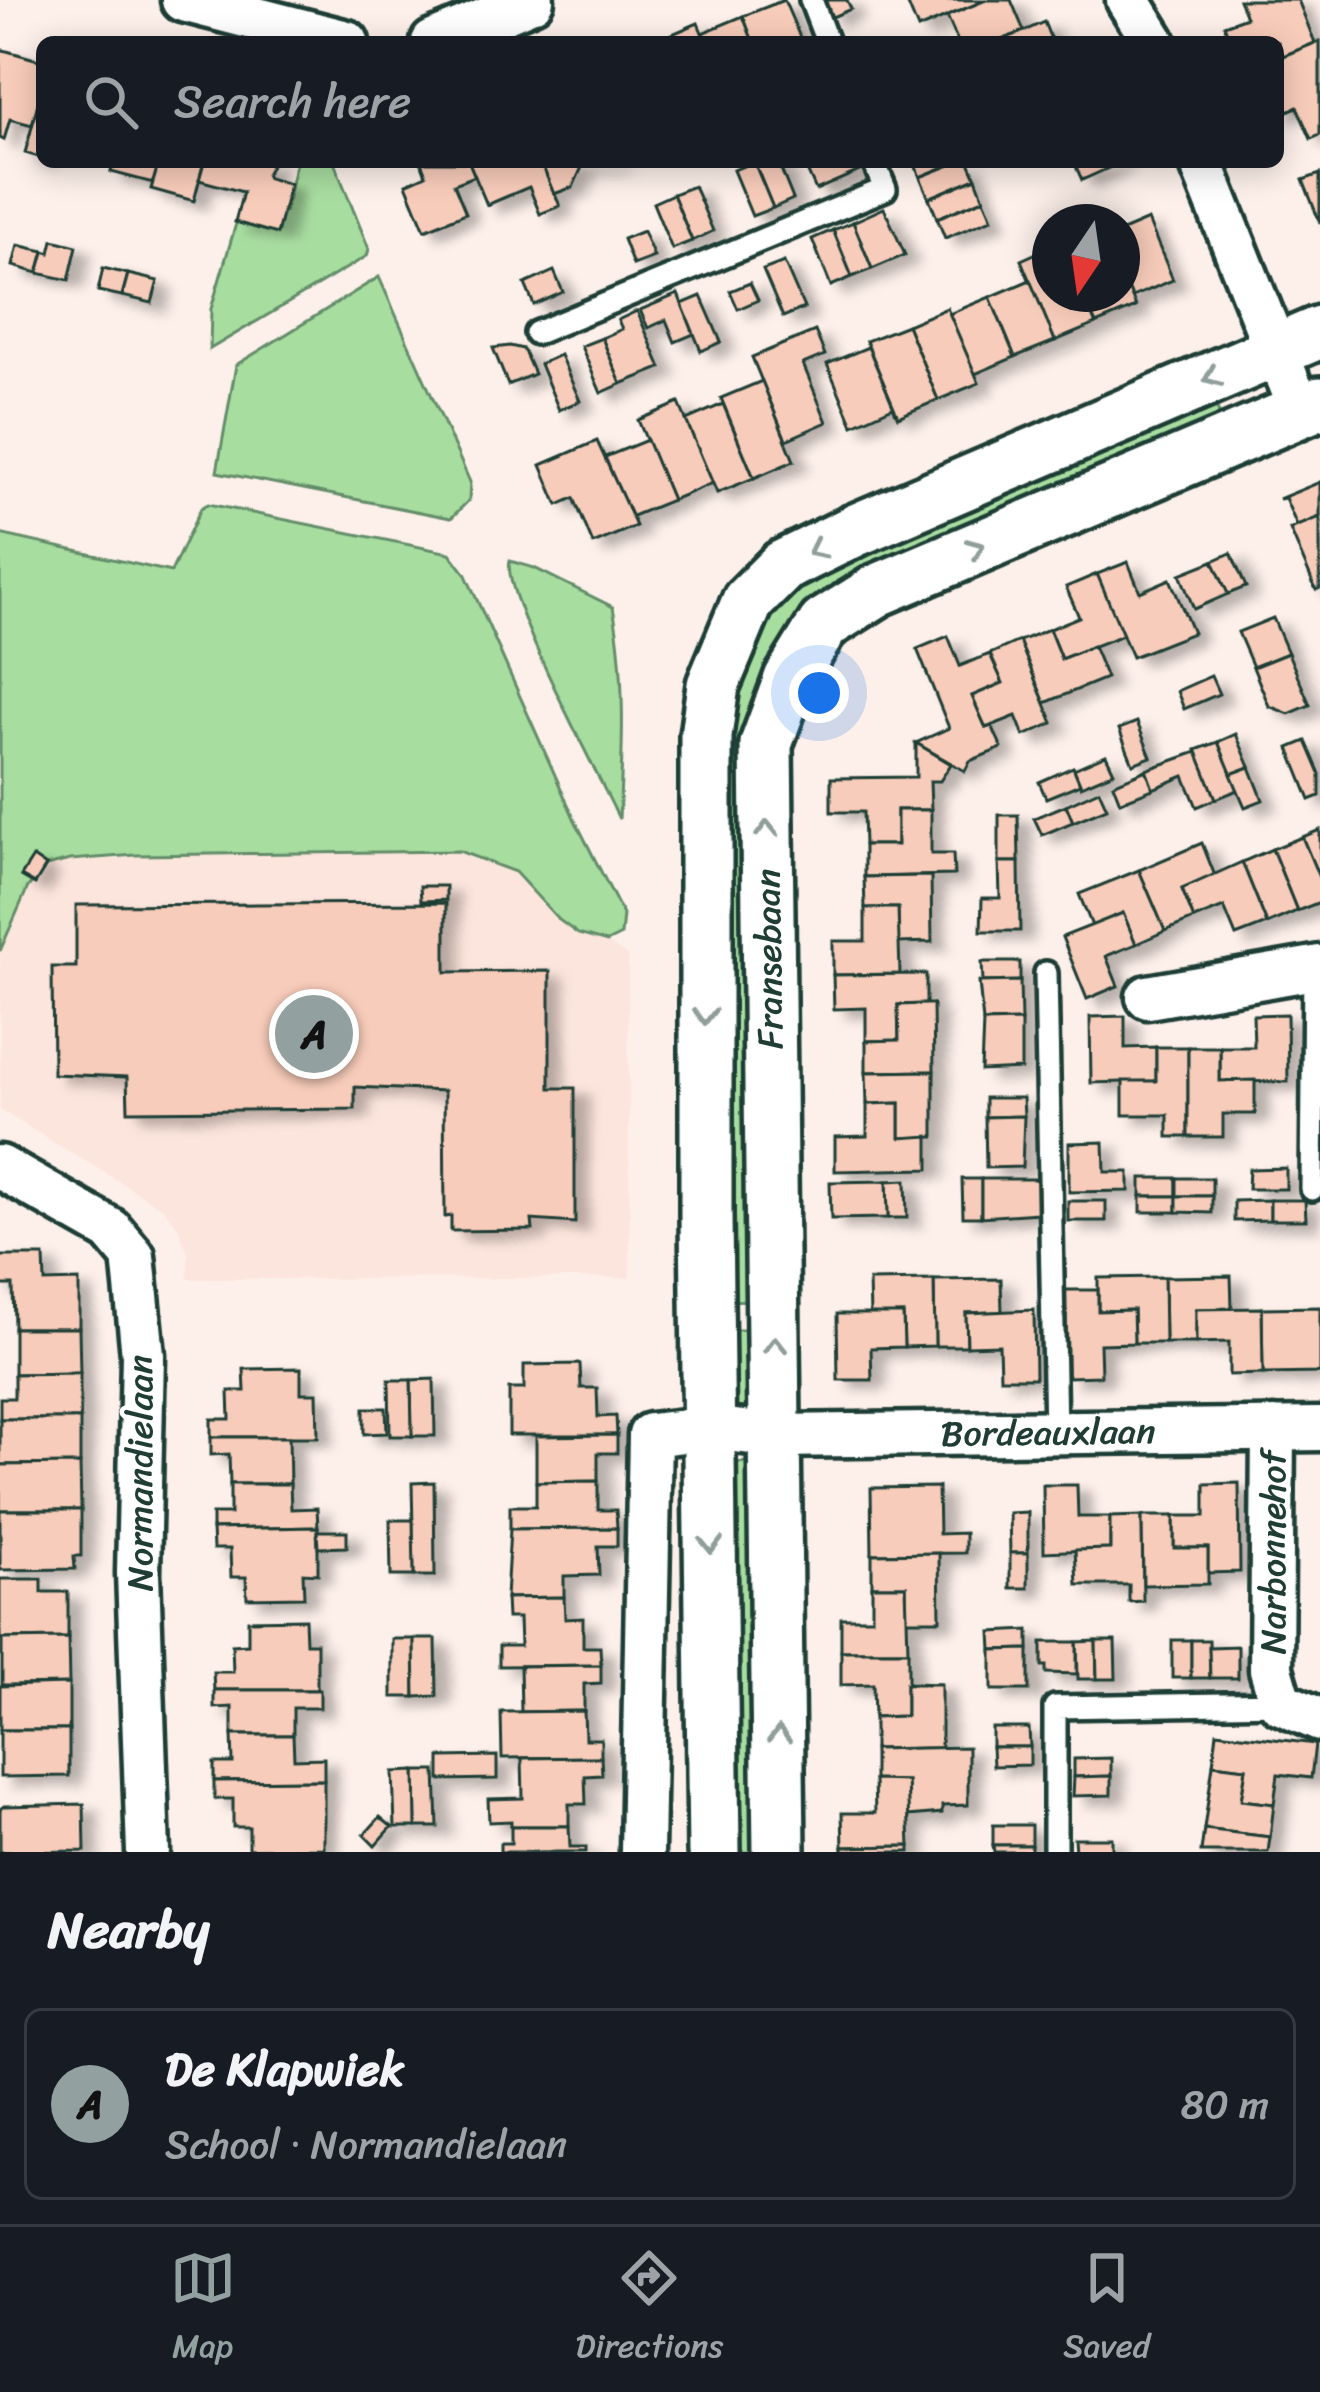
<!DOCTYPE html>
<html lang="en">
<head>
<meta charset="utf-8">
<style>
  body { margin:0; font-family:Sriracha,sans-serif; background:#242831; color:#f1f3f6 }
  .compass { position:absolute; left:1032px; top:204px; width:108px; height:108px; border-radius:50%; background:#171b24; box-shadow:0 6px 30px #0003; rotate:193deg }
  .you { position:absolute; left:819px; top:693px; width:42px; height:42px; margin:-30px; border:9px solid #fff; border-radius:50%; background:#1a73e8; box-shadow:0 0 0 18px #1a73e833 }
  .badge { display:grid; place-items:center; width:78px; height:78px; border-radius:50%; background:#92a19f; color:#111; font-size:39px; font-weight:700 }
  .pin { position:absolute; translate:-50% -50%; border:6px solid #fff; box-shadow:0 3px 12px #0006 }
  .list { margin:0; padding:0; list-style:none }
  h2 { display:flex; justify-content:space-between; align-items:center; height:156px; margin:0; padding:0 48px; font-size:51px }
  h2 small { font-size:39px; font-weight:400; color:#9ea1a6 }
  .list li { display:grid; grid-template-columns:78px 1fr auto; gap:36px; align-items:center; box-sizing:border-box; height:192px; margin:0 24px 24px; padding:0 24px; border:3px solid #363941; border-radius:18px }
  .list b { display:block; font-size:45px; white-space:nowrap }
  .list p { margin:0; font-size:39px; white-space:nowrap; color:#9ea1a6 }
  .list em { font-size:39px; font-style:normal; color:#9ea1a6 }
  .icon { flex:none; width:66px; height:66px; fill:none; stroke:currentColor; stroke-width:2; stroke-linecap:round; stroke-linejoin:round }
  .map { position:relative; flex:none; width:1320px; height:1852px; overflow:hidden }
  .search { position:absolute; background:#171b24; box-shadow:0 6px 30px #0003; left:36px; right:36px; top:36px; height:132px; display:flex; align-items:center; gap:30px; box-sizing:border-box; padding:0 42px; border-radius:18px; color:#9ea1a6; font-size:45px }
  .sheet { height:372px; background:#171b24 }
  nav { display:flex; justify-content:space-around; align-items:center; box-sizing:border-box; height:168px; border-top:3px solid #363941; background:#171b24; font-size:33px; color:#9ea1a6 }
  nav a { display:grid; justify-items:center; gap:6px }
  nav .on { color:#92a19f }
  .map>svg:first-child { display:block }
</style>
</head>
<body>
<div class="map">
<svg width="1320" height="1852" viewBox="0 0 1320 1852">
  <defs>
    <filter id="shadow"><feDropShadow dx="13" dy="8" stdDeviation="6" flood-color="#0004"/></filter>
  </defs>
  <rect width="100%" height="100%" fill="#fdf0ea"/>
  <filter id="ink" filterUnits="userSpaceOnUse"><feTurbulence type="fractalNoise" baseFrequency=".00833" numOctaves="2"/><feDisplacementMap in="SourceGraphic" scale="24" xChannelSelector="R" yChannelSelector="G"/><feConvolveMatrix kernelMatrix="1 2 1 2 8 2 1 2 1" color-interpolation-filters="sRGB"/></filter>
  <g filter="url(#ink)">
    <path fill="#fce5dc" d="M479,848L628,957L630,1278L188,1279V1253L178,1227L163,1208L0,1110V908L33,853Z"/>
    <g fill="#a8dda0" stroke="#648d6a" stroke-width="3">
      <path d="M296,162H334L369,249L367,256L210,349L211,309L242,203L285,211Z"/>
      <path d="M379,277L470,482L469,500L451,518L217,472L236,365Z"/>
      <path d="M1213,399L1226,430L794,641L756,1300L722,1301L727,674L799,571Z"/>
      <path d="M208,504L450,553L465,573L575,820L623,915L621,935L607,942L578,934L559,920L515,872L459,851L136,855L70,860L46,866L28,887L0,951V534L171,572L201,508Z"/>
      <path d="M510,561L534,568L613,607C626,675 623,750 619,819C600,778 500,592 510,561Z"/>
      <path d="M722,1330H755L750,1408H731Z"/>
      <path d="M750,1462L763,1852H730V1463Z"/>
    </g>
    <g fill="#f8ccba" stroke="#1f3d34" stroke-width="3" filter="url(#shadow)">
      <path d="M784,0L802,42H753L743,16Z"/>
      <path d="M822,0H847L851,9L830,18Z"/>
      <path d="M906,0H986L918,29Z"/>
      <path d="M986,0H1011L1024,31L997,42H958L947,16Z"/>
      <path d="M1239,0H1298L1315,43L1278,58V42H1231L1224,25L1246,17Z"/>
      <path d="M743,16L753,42H706L702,33Z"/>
      <path d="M1044,22L1052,42H997L1024,31Z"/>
      <path d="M698,23L706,42H659L658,40Z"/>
      <path d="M1320,41V135L1311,139L1297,107L1278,115V58Z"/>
      <path d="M0,49L42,61V89L32,125L10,119L4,140L0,138Z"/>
      <path d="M42,89V158L25,153Z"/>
      <path d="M113,162H159L153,183L111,172Z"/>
      <path d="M159,162H204L194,201L151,189Z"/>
      <path d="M204,162H273L266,174L268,178L290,184L277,234L235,222L243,192L199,180Z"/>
      <path d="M421,162H469L475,176L454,184L466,213L425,230L406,184L426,175Z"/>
      <path d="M469,162H541L560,206L540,214L529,187L487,205Z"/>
      <path d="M541,162H617L618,163L583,165L573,187L554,194Z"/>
      <path d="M754,162H778L793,199L773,208Z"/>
      <path d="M754,162L773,208L752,216L733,170Z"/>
      <path d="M825,162H859L862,170L816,190L807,170Z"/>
      <path d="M914,162H942L944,167L920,177Z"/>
      <path d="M958,162H969L976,178L929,198L920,177Z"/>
      <path d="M1074,162H1122L1082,180Z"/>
      <path d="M1320,174V223L1303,180Z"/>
      <path d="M976,178L984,199L937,218L929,198Z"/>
      <path d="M694,186L713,231L692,241L673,194Z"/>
      <path d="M673,194L692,241L672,249L653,203Z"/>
      <path d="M984,199L992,219L945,238L937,218Z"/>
      <path d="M884,208L905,255L872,269L853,222Z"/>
      <path d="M1148,220L1173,280L1132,297L1136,307L1122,274V231Z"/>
      <path d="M853,222L872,269L852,277L833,230Z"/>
      <path d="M833,230L852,277L831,286L812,239Z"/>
      <path d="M643,231L654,257L633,265L623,239Z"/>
      <path d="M53,240L77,246L69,280L38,273L44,251L50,253Z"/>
      <path d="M18,245L44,251L38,273L13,266Z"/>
      <path d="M1050,247V294H1083L1096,324L1055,341L1021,260Z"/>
      <path d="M784,262L804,308L783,317L763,270Z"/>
      <path d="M103,268L128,274L122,296L98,291Z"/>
      <path d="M554,271L563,292L534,305L525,284Z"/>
      <path d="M128,274L158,281L152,303L122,296Z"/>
      <path d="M1122,274L1136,307L1096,324L1083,294H1122Z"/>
      <path d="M1030,280L1055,341L1015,357L990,297Z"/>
      <path d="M750,283L758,300L738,309L730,291Z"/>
      <path d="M678,294L694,334L675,342L666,320L648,328L640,310Z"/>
      <path d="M701,296L721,342L701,351L682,304Z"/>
      <path d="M990,297L1015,357L975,374L949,314Z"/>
      <path d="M947,308L979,383L938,400L907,325Z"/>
      <path d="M637,311L661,368L621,384L602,338L622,329L618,320Z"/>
      <path d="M907,325L938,400L898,417L866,341Z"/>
      <path d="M815,331L825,355L803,364L827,422L786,440L752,357Z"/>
      <path d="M602,338L621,384L601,393L581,346Z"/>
      <path d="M510,346L523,349L534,374L508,385L493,348Z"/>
      <path d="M868,347L898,417L893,407L853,425L827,364Z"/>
      <path d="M560,355L580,401L559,410L540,364Z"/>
      <path d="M762,381L794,461L754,478L721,398Z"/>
      <path d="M679,403L713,483L672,500L638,420Z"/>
      <path d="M723,404L754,478L717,493L686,420Z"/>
      <path d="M647,440L672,500L630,517L605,457Z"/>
      <path d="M597,441L636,526L593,544L574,498L558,505L541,465Z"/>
      <path d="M1320,482V517L1297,526L1285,498L1279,499Z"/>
      <path d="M1320,517V588L1316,590L1290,529Z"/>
      <path d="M1231,553L1246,587L1228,594L1213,561Z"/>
      <path d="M1213,561L1228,594L1194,609L1180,574Z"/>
      <path d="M1128,562L1140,592L1170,579L1193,633L1132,657L1097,574Z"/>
      <path d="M1097,574L1123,635L1061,659L1049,629L1079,617L1066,587Z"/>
      <path d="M1273,618L1288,653L1253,667L1238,632Z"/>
      <path d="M1049,629L1061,659L1093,646L1106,678L1045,703L1019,641Z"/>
      <path d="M948,636L960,666L990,654L1003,683L972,696L986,728L992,726L1002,748L970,761L965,771L916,743L949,728L917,649Z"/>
      <path d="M1019,641L1053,723L1024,736L1016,716L986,728L972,696L1003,683L990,654Z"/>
      <path d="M1288,653L1310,705L1289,714L1269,706L1253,667Z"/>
      <path d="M1211,676L1219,694L1184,709L1177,691Z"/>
      <path d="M1137,722L1151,757L1133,764L1119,729Z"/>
      <path d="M1236,734L1250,767L1231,774L1218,742Z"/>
      <path d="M1306,741L1320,774V796L1310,800L1289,748Z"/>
      <path d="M1218,742L1238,790L1216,799L1196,750Z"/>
      <path d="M916,743L951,764L940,781H930L931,810H897V845H864L863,812H831V778L916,777Z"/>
      <path d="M1197,752L1216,799L1197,807L1184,776L1153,789L1146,770Z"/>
      <path d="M1106,755L1114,772L1081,786L1074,769Z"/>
      <path d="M1073,767L1080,784L1046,798L1039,782Z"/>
      <path d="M1250,767L1263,800L1245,807L1231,774Z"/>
      <path d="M1146,770L1153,789L1120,802L1113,784Z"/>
      <path d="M1099,790L1107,808L1073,822L1066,805Z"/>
      <path d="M1066,805L1073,822L1042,835L1034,818Z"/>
      <path d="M897,810H931V854H953L954,875L864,877V845H897Z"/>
      <path d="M999,815H1018L1019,862H999Z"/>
      <path d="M1320,830V880L1302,837Z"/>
      <path d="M1302,837L1320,880V902L1297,911L1272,849Z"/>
      <path d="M1202,843L1215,876L1182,889L1194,919L1165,931L1139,870Z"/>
      <path d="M1272,849L1297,911L1267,924L1242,862Z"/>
      <path d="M33,857L46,866L35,884L21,876Z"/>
      <path d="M999,862H1019L1020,931H981L982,898H1000Z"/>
      <path d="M1242,862L1267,924L1236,936L1224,907L1194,919L1182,889Z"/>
      <path d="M1139,870L1165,931L1136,944L1123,913L1092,926L1079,894Z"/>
      <path d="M931,876L932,942L898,943V908H865L864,877Z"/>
      <path d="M420,886H446V900L421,901Z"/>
      <path d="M446,903V972L550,971V1088H575V1223L532,1220L533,1230L451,1231V1216L445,1217L444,1091L355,1087V1109L128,1111L127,1077L53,1074L52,967H76V905Z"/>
      <path d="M865,908H898L900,974L833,975V941H865Z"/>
      <path d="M1123,913L1136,944L1106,956L1118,986L1087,999L1062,937Z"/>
      <path d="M982,962H1020V981L983,982Z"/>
      <path d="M926,974V1004L898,1005L899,1040L866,1041V1008L834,1009L833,975Z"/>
      <path d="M1020,981L1021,1021L983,1022L979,982Z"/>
      <path d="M926,1004H933L934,1071L866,1072V1041L899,1040L898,1005Z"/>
      <path d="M1287,1014L1288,1082L1220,1081V1047H1254L1253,1015Z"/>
      <path d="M1125,1016V1048L1156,1047V1081L1091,1083L1090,1017Z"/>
      <path d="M1021,1021V1069L981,1071L983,1022Z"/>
      <path d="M1156,1047H1188V1137H1168V1115H1123V1081H1156Z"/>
      <path d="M1188,1047H1220V1081L1255,1080V1114H1223V1137H1188Z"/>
      <path d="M934,1071V1137L900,1138V1103L867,1104L866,1072Z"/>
      <path d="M985,1098H1023L1024,1116L985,1117Z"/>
      <path d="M900,1103V1138L929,1136V1169L835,1171V1137L867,1136V1104Z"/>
      <path d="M1024,1116L1022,1167L986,1168L985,1117Z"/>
      <path d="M1104,1142L1105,1172H1129V1191L1069,1192V1143Z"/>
      <path d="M1286,1168V1189H1248L1249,1169Z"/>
      <rect x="1141" y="1178" width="36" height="18"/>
      <rect x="1177" y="1178" width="35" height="18"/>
      <path d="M962,1179H981V1217H963Z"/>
      <path d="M981,1179H1038V1213L981,1217Z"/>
      <path d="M906,1180L907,1218H888L887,1181Z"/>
      <path d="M887,1181L888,1218L831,1219L830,1182Z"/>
      <rect x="1141" y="1196" width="36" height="16"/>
      <path d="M1177,1196H1212V1213L1177,1212Z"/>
      <path d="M1270,1200V1220L1234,1221V1201Z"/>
      <path d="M1270,1200H1305L1306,1220H1270Z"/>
      <rect x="1068" y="1201" width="38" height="20"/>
      <path d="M0,1256H44L45,1282L79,1281V1328H14L13,1285H0Z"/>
      <path d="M1231,1276L1232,1308L1196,1309V1343H1165L1164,1277Z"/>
      <path d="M1164,1277L1165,1343H1134L1133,1310L1098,1311V1278Z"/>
      <path d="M1001,1279L1002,1312L966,1313L967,1346H935L934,1280Z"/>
      <path d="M934,1280L935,1346L904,1347L903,1314L870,1315L869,1281Z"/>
      <path d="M1061,1290H1098V1311L1133,1310L1134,1343L1100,1344L1101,1376L1067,1377L1066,1311L1061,1310Z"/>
      <path d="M1320,1307V1373L1263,1374L1262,1308Z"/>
      <path d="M1262,1308L1263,1374L1229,1375V1342L1196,1343V1309Z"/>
      <path d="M1034,1310L1035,1378H1000L999,1345L967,1346L966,1313Z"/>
      <path d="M837,1314H903L904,1347L871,1348L872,1380H838Z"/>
      <path d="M14,1328H79L80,1373L14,1374Z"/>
      <path d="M580,1364L581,1388H597L598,1417L616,1416L617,1435H509V1389H524V1365Z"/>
      <path d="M301,1368V1393H317L318,1437H211V1419H230L229,1391H245L244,1369Z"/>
      <path d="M80,1373V1419H0V1398H14V1374Z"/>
      <path d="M434,1379L435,1436H412L411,1380Z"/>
      <path d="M389,1380H411L412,1436H390Z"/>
      <path d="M364,1408H386L387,1433L364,1434Z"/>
      <path d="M0,1419H80V1464L0,1465Z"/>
      <path d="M617,1435V1453H598V1481L536,1482V1436Z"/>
      <path d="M211,1437H289L290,1484H230L229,1454L211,1455Z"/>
      <path d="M80,1464L81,1510H0V1465Z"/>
      <path d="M598,1481V1510H616L617,1528L510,1529V1506H536V1482Z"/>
      <path d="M434,1482L435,1576H414L412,1483Z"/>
      <path d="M1239,1483L1240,1572L1208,1573V1548H1174V1516H1205V1484Z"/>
      <path d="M230,1484H290L291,1509L317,1508L318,1527L212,1529V1514H230Z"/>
      <path d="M1043,1485H1077L1078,1517H1110V1549L1044,1552Z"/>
      <path d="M938,1487L939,1534L965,1533V1553L872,1554L871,1488Z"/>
      <path d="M0,1510H81V1556H74L75,1569L0,1570Z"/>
      <path d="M1028,1512V1553H1010L1009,1513Z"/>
      <path d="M1142,1516L1143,1601L1129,1602V1585H1077L1075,1550L1110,1549V1517Z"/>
      <path d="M1142,1516H1174V1548H1208V1584L1143,1585Z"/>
      <path d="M390,1520H413L414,1576H391Z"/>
      <path d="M318,1527V1574L303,1573L304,1597L247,1598L246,1577H231L230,1549H213L212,1529Z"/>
      <path d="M617,1528V1546H598L599,1575L564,1576V1597L506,1598L510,1529Z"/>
      <path d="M317,1531H347V1547L318,1548Z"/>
      <path d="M939,1553L940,1620H906V1586H872V1554Z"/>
      <rect x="1010" y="1553" width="18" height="35"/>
      <path d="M0,1579H42V1592H68V1638L0,1639Z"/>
      <path d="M872,1586H906L908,1651H841V1618H872Z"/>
      <path d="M564,1597L565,1619L583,1618V1647H600L601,1665L499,1666V1646H520L519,1618H507L506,1598Z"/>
      <path d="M305,1619L306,1643H317V1690H214L213,1672H233L232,1645L248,1644V1620Z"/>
      <path d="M1029,1630V1649L992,1650L991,1632Z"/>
      <path d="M68,1638L69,1684L2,1685V1639Z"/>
      <path d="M392,1639H414L415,1697H392Z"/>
      <path d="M414,1639H436L437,1696L415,1697Z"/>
      <rect x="1172" y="1640" width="19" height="38"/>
      <path d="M1191,1640H1209L1210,1678H1191Z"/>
      <path d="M1096,1641L1097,1679H1078L1077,1642Z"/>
      <path d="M1096,1641H1115L1116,1679H1097Z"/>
      <path d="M1042,1642H1077V1674L1046,1673V1666H1042Z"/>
      <path d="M1238,1646V1678H1210L1209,1647Z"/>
      <path d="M1029,1649V1690H992V1650Z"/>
      <path d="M841,1651H908V1683L941,1684H906V1716L874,1717L873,1684L841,1685Z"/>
      <path d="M601,1665V1683L584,1684V1711L521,1712L520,1666Z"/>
      <path d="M69,1684V1730H0V1686Z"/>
      <path d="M906,1684H941V1748L874,1749V1717L906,1716Z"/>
      <path d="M214,1690H320V1708H293V1735H232V1707L214,1708Z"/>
      <path d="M584,1711L585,1739H601V1757L502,1758L501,1712Z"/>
      <path d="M992,1728H1029L1030,1747H992Z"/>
      <path d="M0,1730H69V1776L0,1777Z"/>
      <path d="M1217,1732L1315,1744L1311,1778L1278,1774L1274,1804L1241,1800L1246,1768L1213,1764Z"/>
      <path d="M232,1735H293L294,1759L324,1758V1780L214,1781V1763H233Z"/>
      <path d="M968,1747V1805L942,1806V1813L907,1816V1781L874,1780V1749Z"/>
      <path d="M992,1747H1030V1765L993,1766Z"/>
      <path d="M497,1756V1779L440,1780V1757Z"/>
      <path d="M601,1757L602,1775L585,1776L586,1804H569V1826H511V1821L489,1822L488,1799L523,1798L522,1758Z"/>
      <path d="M1111,1758V1776L1074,1777V1759Z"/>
      <path d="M1213,1764L1246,1768L1241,1800L1274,1804L1270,1837L1204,1829Z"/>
      <path d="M415,1771H436L438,1827H416Z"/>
      <path d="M415,1771L416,1827H395L393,1772Z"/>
      <path d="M1111,1776V1795L1073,1796L1074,1777Z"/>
      <path d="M324,1780V1848L249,1849V1827H233V1799H214V1781Z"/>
      <path d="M874,1780L907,1781L910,1846L843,1847L842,1813H875Z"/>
      <path d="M84,1804L85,1851L0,1852V1809L4,1806Z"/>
      <path d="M380,1817L392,1827L375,1846L364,1835Z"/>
      <rect x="993" y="1825" width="38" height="20"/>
      <path d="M511,1826H569L570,1847H586V1852H500V1843H511Z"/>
      <path d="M1204,1829L1270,1837L1268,1852H1201Z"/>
      <path d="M1074,1838H1112V1852H1075Z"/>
      <path d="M993,1845H1031V1852H994Z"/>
      <path d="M910,1846V1852H843V1847Z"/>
    </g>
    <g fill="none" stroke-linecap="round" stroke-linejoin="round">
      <defs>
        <g id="service">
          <path d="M811,0L827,42"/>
          <path d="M536,333L885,189L874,162"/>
          <path d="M1046,973L1055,1432"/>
          <path d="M1312,1189L1314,967"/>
          <path d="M1055,1852V1707L1281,1703"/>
        </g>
        <g id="minor">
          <path d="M183,0L347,42"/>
          <path d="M1128,0L1154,42"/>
          <path d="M433,42L532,0"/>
          <path d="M1201,162L1300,411"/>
          <path d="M1148,997L1320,967"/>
          <path d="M0,1167L111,1230L133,1256L143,1355L138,1573L148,1852"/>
          <path d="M1273,1429L1271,1669L1281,1703L1320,1720"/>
          <path id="s1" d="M642,1852L650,1435L710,1428L776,1436L1320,1429"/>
        </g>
        <g id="tertiary">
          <path d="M714,1852L706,1215V736L713,685L748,601L783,566L856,530L1320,332"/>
          <path d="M779,1852L766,744L790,679L824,624L878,590L1320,403"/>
        </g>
      </defs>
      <use href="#service" stroke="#1f3d34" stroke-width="30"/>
      <use href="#minor" stroke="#1f3d34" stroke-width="51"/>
      <use href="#tertiary" stroke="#1f3d34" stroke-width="60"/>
      <use href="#service" stroke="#fff" stroke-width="21"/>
      <use href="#minor" stroke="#fff" stroke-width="42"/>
      <use href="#tertiary" stroke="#fff" stroke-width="51"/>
    </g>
    <defs><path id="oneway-chevron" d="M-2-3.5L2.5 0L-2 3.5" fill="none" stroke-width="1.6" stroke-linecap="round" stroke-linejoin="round" transform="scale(3)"/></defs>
    <g stroke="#8f9e9a">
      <use href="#oneway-chevron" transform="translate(1212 377) rotate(157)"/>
      <use href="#oneway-chevron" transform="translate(976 548) rotate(-23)"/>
      <use href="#oneway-chevron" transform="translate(816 550) rotate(154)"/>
      <use href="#oneway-chevron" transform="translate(767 829) rotate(-91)"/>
      <use href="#oneway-chevron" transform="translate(705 1016) rotate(90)"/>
      <use href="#oneway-chevron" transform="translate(775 1345) rotate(-91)"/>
      <use href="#oneway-chevron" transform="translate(711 1545) rotate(89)"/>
      <use href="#oneway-chevron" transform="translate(779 1735) rotate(-90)"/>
    </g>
  </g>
  <g text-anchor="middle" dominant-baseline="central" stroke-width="9" stroke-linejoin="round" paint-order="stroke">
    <g font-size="36" fill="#1f3d34" stroke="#fff">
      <text transform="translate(769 959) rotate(-91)">Fransebaan</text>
      <text stroke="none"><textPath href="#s1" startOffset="816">Bordeauxlaan</textPath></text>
      <text transform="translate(140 1473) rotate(-90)">Normandielaan</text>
      <text transform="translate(1273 1552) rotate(-90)">Narbonnehof</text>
    </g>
  </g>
</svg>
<svg class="compass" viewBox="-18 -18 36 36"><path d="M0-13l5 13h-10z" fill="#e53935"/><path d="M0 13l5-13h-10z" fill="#9ea1a6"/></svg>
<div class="you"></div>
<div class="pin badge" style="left:314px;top:1034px">A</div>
<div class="search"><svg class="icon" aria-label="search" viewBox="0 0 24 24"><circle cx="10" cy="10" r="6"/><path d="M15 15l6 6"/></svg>Search here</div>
</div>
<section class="sheet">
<h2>Nearby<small></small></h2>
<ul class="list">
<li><span class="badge">A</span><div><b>De Klapwiek</b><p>School · Normandielaan</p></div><em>80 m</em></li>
</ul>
</section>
<nav>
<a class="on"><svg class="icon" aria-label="map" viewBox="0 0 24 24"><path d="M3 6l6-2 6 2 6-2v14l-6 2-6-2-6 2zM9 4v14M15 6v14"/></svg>Map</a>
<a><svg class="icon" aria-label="directions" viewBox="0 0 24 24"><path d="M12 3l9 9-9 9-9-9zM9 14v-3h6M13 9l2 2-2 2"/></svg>Directions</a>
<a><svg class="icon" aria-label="saved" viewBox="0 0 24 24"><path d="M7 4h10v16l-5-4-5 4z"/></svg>Saved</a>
</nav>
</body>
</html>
